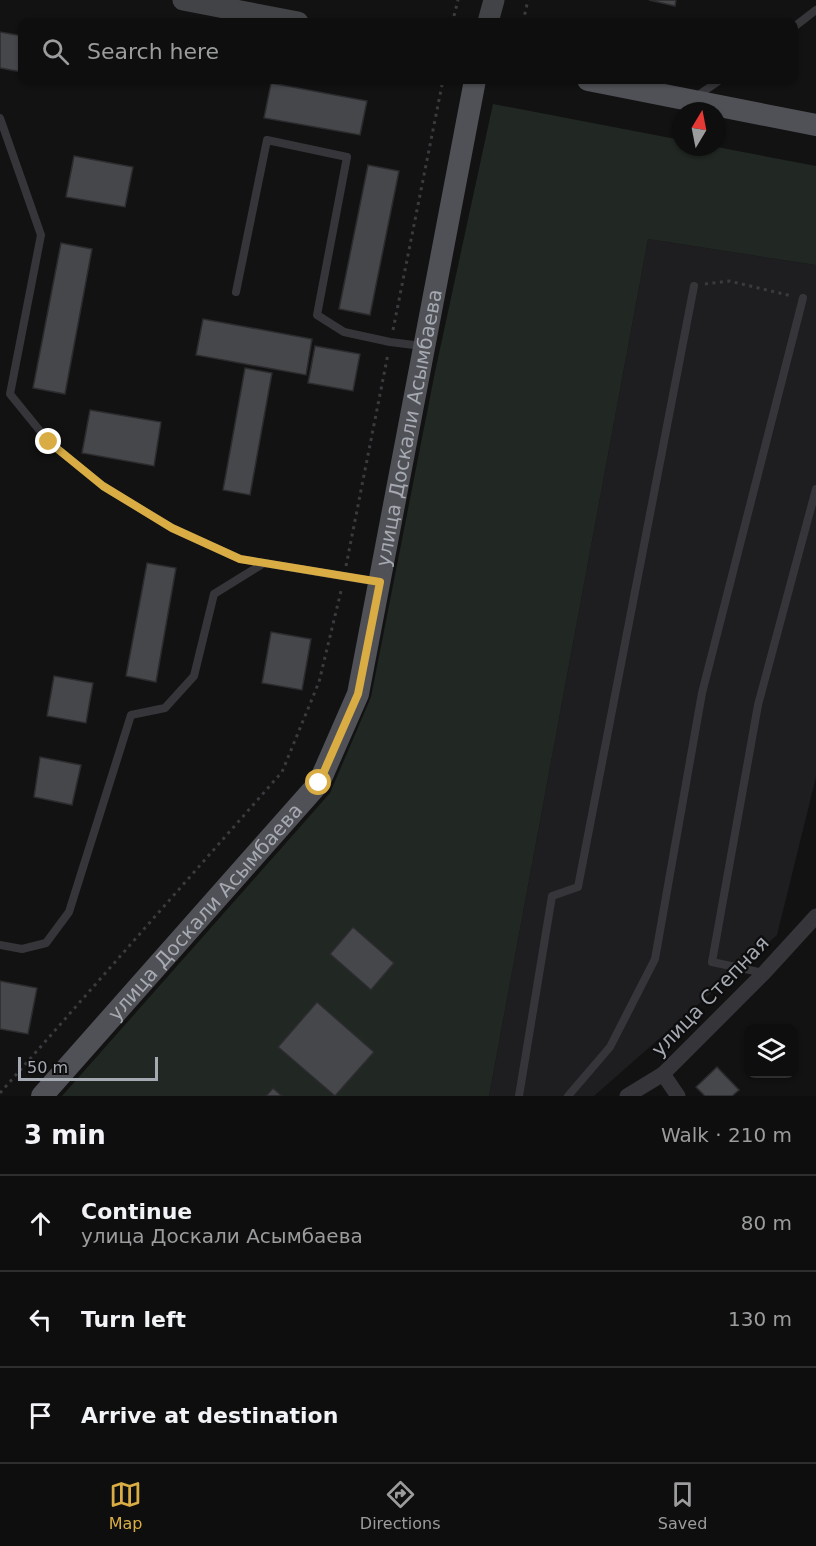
<!DOCTYPE html>
<html lang="en">
<head>
<meta charset="utf-8">
<style>
  body { margin:0; font-family:"DejaVu Sans",sans-serif; background:#1c1c1c; color:#f1f3f6 }
  .controls { position:absolute; right:18px; bottom:18px; display:grid; overflow:hidden; border-radius:12px; box-shadow:0 2px 4px #0004 }
  .controls button { width:54px; height:54px; display:grid; place-items:center; padding:0; border:0; border-bottom:2px solid #2e2e2e; background:#0e0e0e; color:#f1f3f6; font:30px sans-serif }
  .compass { position:absolute; left:672px; top:102px; width:54px; height:54px; border-radius:50%; background:#0e0e0e; box-shadow:0 2px 4px #0004; rotate:10deg }
  .scale { position:absolute; left:18px; bottom:15px; width:140px; box-sizing:border-box; padding-left:6px; border:3px solid #a5a9b2; border-top:0; font-size:16px; line-height:21px; white-space:nowrap; color:#a5a9b2; -webkit-text-stroke:4px #0d0d0e; paint-order:stroke }
  .stop { position:absolute; width:18px; height:18px; margin:-14px; border:4px solid #d9ad44; border-radius:50%; background:#fff }
  .stop.end { background:#d9ad44; border-color:#fff; box-shadow:0 2px 6px #0008 }
  .list { margin:0; padding:0; list-style:none }
  h2 { display:flex; justify-content:space-between; align-items:center; height:78px; margin:0; padding:0 24px; font-size:26px }
  h2 small { font-size:20px; font-weight:400; color:#9b9c9e }
  .list li { display:grid; grid-template-columns:39px 1fr auto; gap:18px; align-items:center; box-sizing:border-box; height:96px; padding:0 24px; border-top:2px solid #2e2e2e }
  .list b { display:block; font-size:22px; white-space:nowrap }
  .list p { margin:0; font-size:20px; white-space:nowrap; color:#9b9c9e }
  .list em { font-size:20px; font-style:normal; color:#9b9c9e }
  .icon { flex:none; width:33px; height:33px; fill:none; stroke:currentColor; stroke-width:2; stroke-linecap:round; stroke-linejoin:round }
  .map { position:relative; flex:none; width:816px; height:1096px; overflow:hidden }
  .search { position:absolute; background:#0e0e0e; box-shadow:0 2px 4px #0004; left:18px; right:18px; top:18px; height:66px; display:flex; align-items:center; gap:15px; box-sizing:border-box; padding:0 21px; border-radius:12px; color:#9b9c9e; font-size:22px }
  .sheet { height:366px; background:#0e0e0e }
  nav { display:flex; justify-content:space-around; align-items:center; box-sizing:border-box; height:84px; border-top:2px solid #2e2e2e; background:#0e0e0e; font-size:16px; color:#9b9c9e }
  nav a { display:grid; justify-items:center; gap:3px }
  nav .on { color:#d9ad44 }
  .map>svg:first-child { display:block }
</style>
</head>
<body>
<div class="map">
<svg width="816" height="1096" viewBox="0 0 816 1096">
  <rect width="100%" height="100%" fill="#121213"/>
  <path fill="#1e1e20" d="M648,239L816,265V777L777,935L594,1096H489Z"/>
  <path fill="#212722" d="M493,104L681,140V147H717L816,166V265L648,239L489,1096H62L330,793L371,697L435,372Z"/>
  <g fill="#46474b" stroke="#2c2c2f" stroke-width="1.5">
    <path d="M649,0H676L675,6Z"/>
    <path d="M0,32L22,36V72L0,68Z"/>
    <path d="M271,83L367,101L360,135L264,118Z"/>
    <path d="M74,156L133,167L125,207L66,197Z"/>
    <path d="M368,165L399,171L370,315L339,309Z"/>
    <path d="M61,243L92,249L65,394L33,388Z"/>
    <path d="M203,319L312,339L306,375L196,355Z"/>
    <path d="M315,346L360,354L353,391L308,383Z"/>
    <path d="M245,368L272,373L250,495L223,490Z"/>
    <path d="M90,410L161,422L154,466L82,453Z"/>
    <path d="M147,563L176,568L156,682L126,676Z"/>
    <path d="M271,632L311,639L302,690L262,683Z"/>
    <path d="M54,676L93,683L86,723L47,716Z"/>
    <path d="M40,757L81,765L72,805L34,797Z"/>
    <path d="M353,927L394,963L371,990L330,954Z"/>
    <path d="M0,981L37,988L28,1034L0,1029Z"/>
    <path d="M317,1002L374,1052L335,1096L278,1047Z"/>
    <path d="M717,1067L739,1090L732,1096H705L696,1087Z"/>
    <path d="M273,1088L282,1096H266Z"/>
  </g>
  <g fill="none" stroke-linecap="round" stroke-linejoin="round">
    <g stroke="#3a3b3f" stroke-width="3" stroke-dasharray="3 4.5" stroke-linecap="butt">
      <path d="M454,16L458,0"/>
      <path d="M523,22L528,0"/>
      <path d="M705,284L729,281L792,296"/>
      <path d="M393,330L442,85"/>
      <path d="M346,566L388,354"/>
      <path d="M0,1093L282,772L319,682L342,587"/>
    </g>
    <g stroke="#36363a" stroke-width="8">
      <path d="M794,27L816,10"/>
      <path d="M697,96L720,80"/>
      <path d="M0,118L41,235L10,394L49,442L103,486L172,528L240,559L378,582"/>
      <path d="M236,292L267,140L347,157L317,315L344,332L390,342L422,346"/>
      <path d="M0,945L22,949L46,943L69,912L131,715L165,708L194,676L214,594L264,563"/>
      <path d="M764,973L712,962L758,705L816,489"/>
      <path d="M519,1096L552,896L578,887L694,286"/>
      <path d="M568,1096L610,1047L655,959L702,693L803,298"/>
    </g>
    <g stroke="#36363a" stroke-width="15">
      <path d="M663,1074L678,1096"/>
      <path d="M627,1096L663,1074L764,973L816,916"/>
    </g>
    <g stroke="#424347" stroke-width="21">
      <path d="M183,0L298,22"/>
      <path d="M488,22L494,0"/>
    </g>
    <g stroke="#505156" stroke-width="22">
      <path d="M588,80L816,125"/>
      <path id="s1" d="M42,1096L319,783L358,694L475,80"/>
    </g>
  </g>
  <g fill="none" stroke-linecap="round" stroke-linejoin="round">
    <path stroke="#d9ad44" stroke-width="8" d="M49,442L103,486L172,528L240,559L380,582L358,694L319,783"/>
  </g>
  <g text-anchor="middle" dominant-baseline="central" stroke-width="4.5" stroke-linejoin="round" paint-order="stroke">
    <g font-size="20" fill="#a5a9b2" stroke="#0d0d0e">
      <text stroke="none"><textPath href="#s1" startOffset="786">улица Доскали Асымбаева</textPath></text>
      <text stroke="none"><textPath href="#s1" startOffset="246">улица Доскали Асымбаева</textPath></text>
      <text transform="translate(710 996) rotate(-46)">улица Степная</text>
    </g>
  </g>
</svg>
<div class="controls">
<button><svg class="icon" aria-label="layers" viewBox="0 0 24 24"><path d="M12 4l9 5-9 5-9-5zM3 14l9 5 9-5"/></svg></button>
</div>
<svg class="compass" viewBox="-18 -18 36 36"><path d="M0-13l5 13h-10z" fill="#e53935"/><path d="M0 13l5-13h-10z" fill="#9b9c9e"/></svg>
<div class="scale">50 m</div>
<div class="stop" style="left:319px;top:783px"></div>
<div class="stop end" style="left:49px;top:442px"></div>
<div class="search"><svg class="icon" aria-label="search" viewBox="0 0 24 24"><circle cx="10" cy="10" r="6"/><path d="M15 15l6 6"/></svg>Search here</div>
</div>
<section class="sheet">
<h2>3 min<small>Walk · 210 m</small></h2>
<ul class="list">
<li><svg class="icon" aria-label="ahead" viewBox="0 0 24 24"><path d="M12 20V5M6 11l6-6 6 6"/></svg><div><b>Continue</b><p>улица Доскали Асымбаева</p></div><em>80 m</em></li>
<li><svg class="icon" aria-label="left" viewBox="0 0 24 24"><path d="M17 20v-9H6M10 6l-5 5 5 5"/></svg><div><b>Turn left</b></div><em>130 m</em></li>
<li><svg class="icon" aria-label="arrive" viewBox="0 0 24 24"><path d="M6 21V4h12l-3 4 3 4H6"/></svg><div><b>Arrive at destination</b></div></li>
</ul>
</section>
<nav>
<a class="on"><svg class="icon" aria-label="map" viewBox="0 0 24 24"><path d="M3 6l6-2 6 2 6-2v14l-6 2-6-2-6 2zM9 4v14M15 6v14"/></svg>Map</a>
<a><svg class="icon" aria-label="directions" viewBox="0 0 24 24"><path d="M12 3l9 9-9 9-9-9zM9 14v-3h6M13 9l2 2-2 2"/></svg>Directions</a>
<a><svg class="icon" aria-label="saved" viewBox="0 0 24 24"><path d="M7 4h10v16l-5-4-5 4z"/></svg>Saved</a>
</nav>
</body>
</html>
